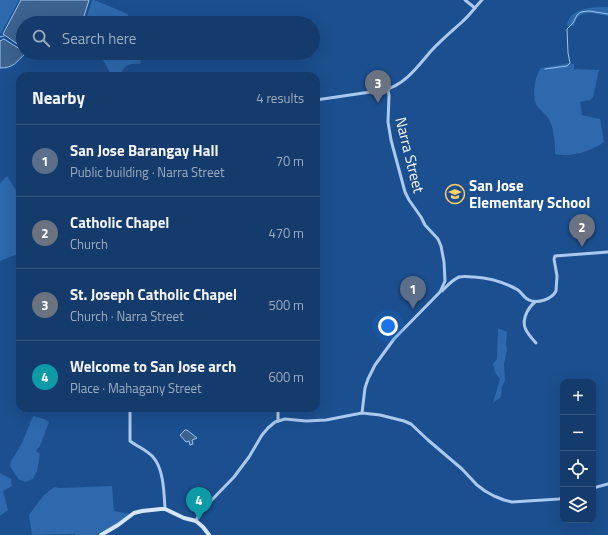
<!DOCTYPE html>
<html lang="en">
<head>
<meta charset="utf-8">
<style>
  body { margin:0; font-family:"Titillium Web",sans-serif; background:#214673; color:#f1f3f6 }
  .controls { position:absolute; right:12px; bottom:12px; display:grid; overflow:hidden; border-radius:8px; box-shadow:0 4px 16px #0002 }
  .controls button { width:36px; height:36px; display:grid; place-items:center; padding:0; border:0; border-bottom:1px solid #33557e; background:#143b6b; color:#f1f3f6; font:20px sans-serif }
  .you { position:absolute; left:388px; top:326px; width:14px; height:14px; margin:-10px; border:3px solid #fff; border-radius:50%; background:#1a73e8; box-shadow:0 0 0 6px #1a73e833 }
  .badge { display:grid; place-items:center; width:26px; height:26px; border-radius:50%; background:#ffd166; color:#fff; font-size:13px; font-weight:700 }
  .pin { position:absolute; translate:-50% -33px; filter:drop-shadow(0 1px 2px #0008) }
  .pin::after { content:''; position:absolute; top:21px; width:14px; height:12px; background:inherit; clip-path:polygon(0 0,100% 0,50% 100%) }
  .list { margin:0; padding:0; list-style:none }
  h2 { display:flex; justify-content:space-between; align-items:center; height:52px; margin:0; padding:0 16px; font-size:17px }
  h2 small { font-size:13px; font-weight:400; color:#9dadc1 }
  .list li { display:grid; grid-template-columns:26px 1fr auto; gap:12px; align-items:center; box-sizing:border-box; height:72px; padding:0 16px; border-top:1px solid #33557e }
  .list b { display:block; font-size:15px; white-space:nowrap }
  .list p { margin:0; font-size:13px; white-space:nowrap; color:#9dadc1 }
  .list em { font-size:13px; font-style:normal; color:#9dadc1 }
  .icon { flex:none; width:22px; height:22px; fill:none; stroke:currentColor; stroke-width:2; stroke-linecap:round; stroke-linejoin:round }
  .map { position:relative; flex:none; width:608px; height:535px; overflow:hidden }
  .search { position:absolute; background:#143b6b; box-shadow:0 4px 16px #0002; left:16px; top:16px; width:304px; height:44px; display:flex; align-items:center; gap:10px; box-sizing:border-box; padding:0 14px; border-radius:22px; color:#9dadc1; font-size:15px }
  .panel { position:absolute; background:#143b6b; box-shadow:0 4px 16px #0002; left:16px; top:72px; width:304px; height:340px; border-radius:12px }
  .map>svg:first-child { display:block }
</style>
</head>
<body>
<div class="map">
<svg width="608" height="535" viewBox="0 0 608 535">
  <rect width="100%" height="100%" fill="#1b4f8f"/>
  <g fill="#2e69ad">
    <path d="M0,0H19L0,35Z"/>
    <path d="M92,0H94L128,14V23H85Z"/>
    <path d="M608,7V16C600,15 584,10 578,17C576,19 575,23 574,26H567C569,7 594,7 608,7Z"/>
    <path d="M99,53H142L140,64C127,63 126,65 119,76H112Z"/>
    <path d="M569,63L574,64V69L599,70L593,97L590,100L580,102L582,115L600,119L604,142C592,151 570,158 555,154C555,143 554,131 550,121C547,114 539,110 536,104C532,95 535,75 541,68Z"/>
    <path d="M7,176L17,192L20,199V253L0,261V183Z"/>
    <path d="M498,328L507,332L506,343L507,350L504,364L505,381L502,386L501,397L493,403L500,379L495,372L493,364L497,359Z"/>
    <path d="M33,416L44,419L49,422L40,446L36,451L40,454L37,471L33,479L25,482L18,479L10,466L11,461L22,443Z"/>
    <path d="M0,473L11,479L12,486L3,491L8,510L0,516Z"/>
    <path d="M112,486L114,511L131,514L117,524L97,535H75V534L32,535L29,515L43,496L54,487L59,488Z"/>
  </g>
  <g fill="#3c6290" stroke="#9cc4f0">
    <path d="M21,0H89L82,23H23V48L3,34Z"/>
    <path d="M4,39L23,51V53H26C16,62 14,68 0,68V41Z"/>
    <path d="M185,430H187L197,438L192,440L193,444L190,445L189,441L186,442L180,435Z"/>
  </g>
  <g fill="none" stroke-linecap="round" stroke-linejoin="round">
    <g stroke="#9cc4f0" stroke-width="1">
      <path d="M0,37L4,36"/>
      <path d="M545,69L567,66L570,63L568,53L567,29L573,23L577,15L581,12L589,11L608,14"/>
    </g>
    <g stroke="#a9c9ee" stroke-width="3">
      <path d="M465,0L475,8"/>
      <path d="M316,100L384,90C405,85 418,66 431,51C441,40 452,31 463,21C470,15 475,7 482,0"/>
      <path d="M442,291C447,286 452,280 459,277C464,276 469,277 474,277C490,278 504,282 518,290C522,293 524,298 529,300C538,304 552,299 556,291L557,276L554,259L555,256L608,252"/>
      <path d="M535,302C531,305 529,308 527,312C520,326 527,333 536,343"/>
      <path d="M130,408V441C138,447 147,450 153,457C164,469 164,494 165,509"/>
      <path d="M278,408V421"/>
      <path d="M362,413L365,388L368,379L375,365L394,339L440,292L445,281L444,262L441,246L438,239L425,225L421,217L409,200L405,192L391,140L388,122L389,96L388,89"/>
      <path d="M593,488L608,484"/>
      <path d="M196,521L198,516L204,508L234,477L249,457L262,435L268,428L275,422L285,419L306,421L326,420L362,413L380,415L404,421L411,424L428,440L462,469L477,485L485,491L494,496L504,500L512,502L559,499L563,498"/>
    </g>
    <path stroke="#d6e6fa" stroke-width="4" d="M101,535L118,525L134,513L142,511L161,509H165L184,518L196,521L203,527L209,535"/>
  </g>
  <defs>
    <symbol id="school-ring" viewBox="-11 -11 22 22"><circle r="9.5" fill="#1b4f8f" stroke="#ffd166" stroke-width="1.5"/><path d="M0-5L7-2L0 1L-7-2ZM-4 1L0 2.5L4 1V4Q0 6-4 4Z" fill="#ffd166"/></symbol>
  </defs>
  <g fill-rule="evenodd">
    <use href="#school-ring" x="444" y="183" width="22" height="22"/>
  </g>
  <g text-anchor="middle" dominant-baseline="central" stroke-width="3.5" stroke-linejoin="round" paint-order="stroke">
    <g font-size="15" fill="#fff" stroke="#1b4f8f">
      <text transform="translate(410 155) rotate(76)">Narra Street</text>
    </g>
    <g font-size="15" font-weight="bold" fill="#fff" stroke="#1b4f8f" text-anchor="start">
      <text x="469" y="185">San Jose<tspan x="469" dy="17">Elementary School</tspan></text>
    </g>
  </g>
</svg>
<div class="controls">
<button>+</button>
<button>−</button>
<button><svg class="icon" aria-label="locate" viewBox="0 0 24 24"><circle cx="12" cy="12" r="6"/><path d="M12 2v4M12 18v4M2 12h4M18 12h4"/></svg></button>
<button><svg class="icon" aria-label="layers" viewBox="0 0 24 24"><path d="M12 4l9 5-9 5-9-5zM3 14l9 5 9-5"/></svg></button>
</div>
<div class="you"></div>
<div class="pin badge" style="left:413px;top:309px;background:#5c6f8a">1</div>
<div class="pin badge" style="left:582px;top:247px;background:#6b7280">2</div>
<div class="pin badge" style="left:378px;top:103px;background:#6b7280">3</div>
<div class="pin badge" style="left:199px;top:520px;background:#0f9aa8">4</div>
<div class="search"><svg class="icon" aria-label="search" viewBox="0 0 24 24"><circle cx="10" cy="10" r="6"/><path d="M15 15l6 6"/></svg>Search here</div>
<section class="panel">
<h2>Nearby<small>4 results</small></h2>
<ul class="list">
<li><span class="badge" style="background:#5c6f8a">1</span><div><b>San Jose Barangay Hall</b><p>Public building · Narra Street</p></div><em>70 m</em></li>
<li><span class="badge" style="background:#6b7280">2</span><div><b>Catholic Chapel</b><p>Church</p></div><em>470 m</em></li>
<li><span class="badge" style="background:#6b7280">3</span><div><b>St. Joseph Catholic Chapel</b><p>Church · Narra Street</p></div><em>500 m</em></li>
<li><span class="badge" style="background:#0f9aa8">4</span><div><b>Welcome to San Jose arch</b><p>Place · Mahagany Street</p></div><em>600 m</em></li>
</ul>
</section>
</div>
</body>
</html>
